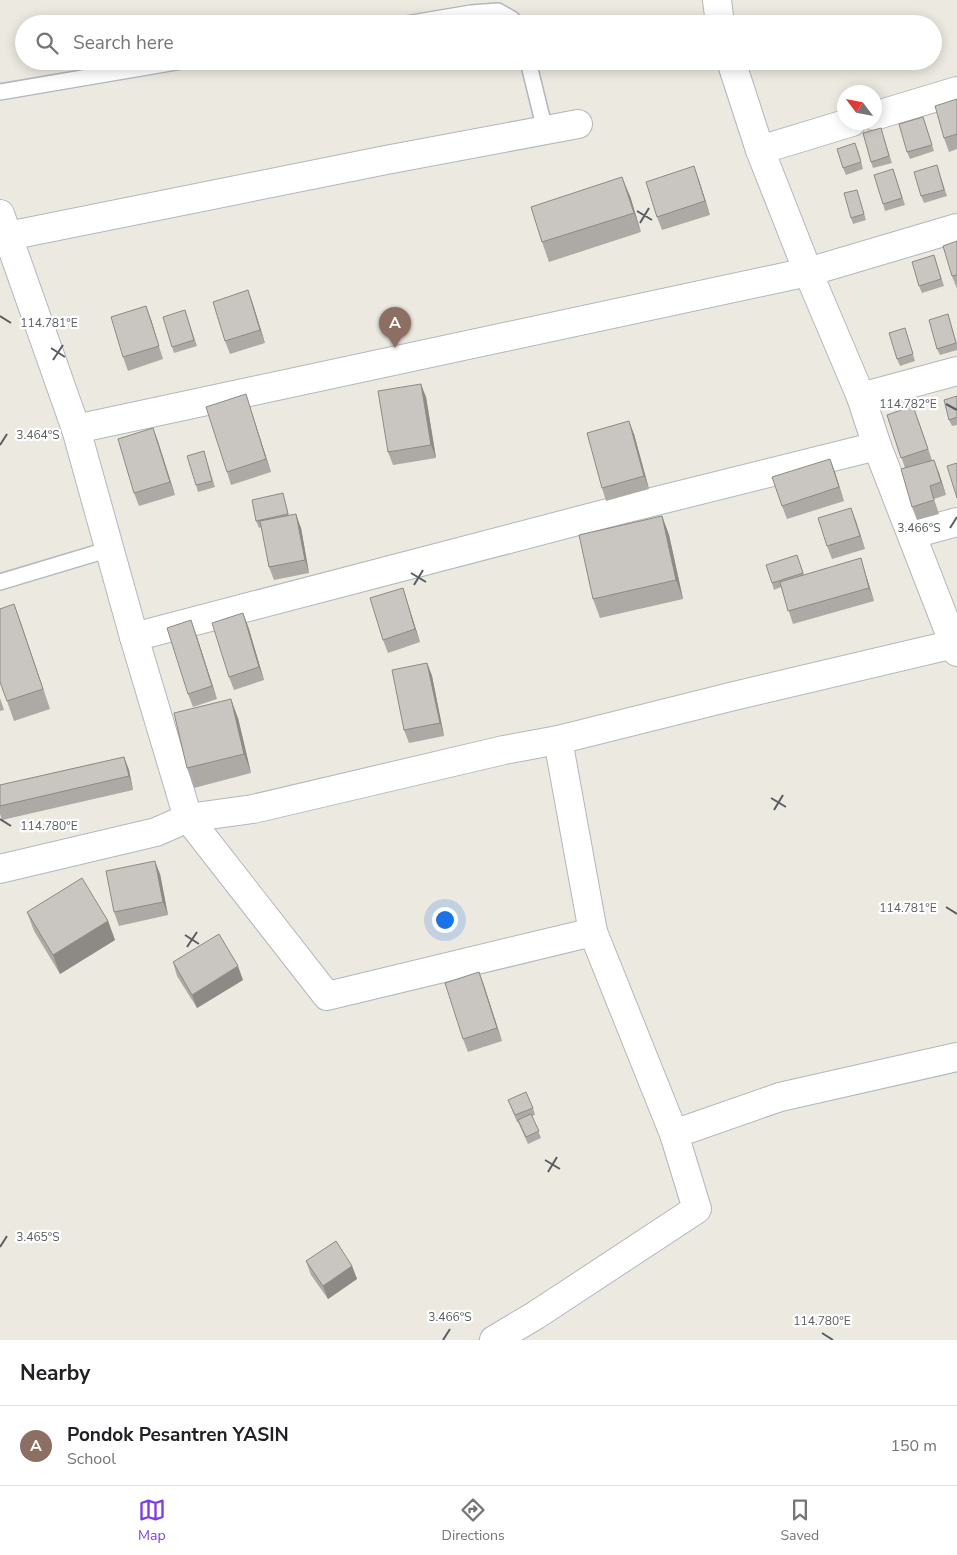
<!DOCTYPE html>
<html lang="en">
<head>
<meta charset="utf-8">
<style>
  body { margin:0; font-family:"Nunito Sans",sans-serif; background:#f6f6f6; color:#202124 }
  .compass { position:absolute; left:837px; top:85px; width:45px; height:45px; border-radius:50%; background:#fff; box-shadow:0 2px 12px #0003; rotate:302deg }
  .you { position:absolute; left:444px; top:919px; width:18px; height:18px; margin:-12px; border:4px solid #fff; border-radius:50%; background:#1a73e8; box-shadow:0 0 0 8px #1a73e833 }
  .badge { display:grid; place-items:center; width:32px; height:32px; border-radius:50%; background:#7c3aed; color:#fff; font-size:16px; font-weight:700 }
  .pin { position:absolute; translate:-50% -41px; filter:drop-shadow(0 1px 2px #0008) }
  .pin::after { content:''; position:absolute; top:26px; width:18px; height:15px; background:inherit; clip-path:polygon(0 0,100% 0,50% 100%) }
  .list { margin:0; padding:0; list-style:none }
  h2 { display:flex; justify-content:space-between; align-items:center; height:65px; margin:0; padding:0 20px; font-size:21px }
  h2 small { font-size:16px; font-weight:400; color:#757577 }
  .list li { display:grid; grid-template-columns:32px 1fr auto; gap:15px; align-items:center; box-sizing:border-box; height:80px; padding:0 20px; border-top:1px solid #e0e0e0 }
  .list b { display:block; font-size:19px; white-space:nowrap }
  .list p { margin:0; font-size:16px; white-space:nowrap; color:#757577 }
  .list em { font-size:16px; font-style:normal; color:#757577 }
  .icon { flex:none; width:28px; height:28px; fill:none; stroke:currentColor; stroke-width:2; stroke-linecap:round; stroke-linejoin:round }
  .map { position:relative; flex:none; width:957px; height:1340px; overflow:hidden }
  .search { position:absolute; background:#fff; box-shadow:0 2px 12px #0003; left:15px; right:15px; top:15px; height:55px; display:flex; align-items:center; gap:12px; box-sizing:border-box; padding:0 18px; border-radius:28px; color:#757577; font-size:19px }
  .sheet { height:145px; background:#fff }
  nav { display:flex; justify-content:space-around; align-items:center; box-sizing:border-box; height:70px; border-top:1px solid #e0e0e0; background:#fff; font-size:14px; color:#757577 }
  nav a { display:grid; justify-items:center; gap:2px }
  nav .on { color:#7c3aed }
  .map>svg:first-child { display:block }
</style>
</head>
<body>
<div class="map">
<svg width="957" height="1340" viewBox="0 0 957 1340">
  <rect width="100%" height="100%" fill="#ece9e0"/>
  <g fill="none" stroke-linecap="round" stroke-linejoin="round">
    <defs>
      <g id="lane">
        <path d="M406,24L471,13L498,11L512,19L515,24"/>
        <path d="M528,61L545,130"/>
        <path d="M0,92L182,61"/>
        <path d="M0,582L110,549"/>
      </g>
      <g id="street">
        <path d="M717,0L720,24"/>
        <path d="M731,61L760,150L808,272L861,397L877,446L957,652"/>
        <path d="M874,116L957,91"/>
        <path d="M760,150L852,122"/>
        <path d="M0,214L76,429L134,637L608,513L877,446"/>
        <path d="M8,236L386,160L578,124"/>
        <path d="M861,397L957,371"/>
        <path d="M76,429L808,272L957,228"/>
        <path d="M913,534L957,522"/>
        <path d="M134,637L188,818L327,996L593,932"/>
        <path d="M0,869L156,832L188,818L253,809L504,750L558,740L734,696L954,644"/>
        <path d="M674,1134L780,1097L957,1057"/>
        <path d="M494,1340L536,1315L697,1209L674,1134L593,932L558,740"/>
      </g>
    </defs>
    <use href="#lane" stroke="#b3b7bb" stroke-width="18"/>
    <use href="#street" stroke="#b3b7bb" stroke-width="30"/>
    <use href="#lane" stroke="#fff" stroke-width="15"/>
    <use href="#street" stroke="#fff" stroke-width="28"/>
  </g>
  <g fill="#ada9a5">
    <path d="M616,61H629L618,65Z"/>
    <path d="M957,99V149L949,152L944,138Z"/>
    <path d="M923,117L934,151L910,159L907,152Z"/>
    <path d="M881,128L892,163L873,168L871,162Z"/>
    <path d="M858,150L863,169L846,175L843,168Z"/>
    <path d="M937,165L947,196L924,203L921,196Z"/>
    <path d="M893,169L905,205L885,211L883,204Z"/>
    <path d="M699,180L710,215L662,230L657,217Z"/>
    <path d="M857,190L866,220L853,224L851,218Z"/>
    <path d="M630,196L641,232L549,262L542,242Z"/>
    <path d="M957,241V289L952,276Z"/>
    <path d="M934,255L944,286L922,293L919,286Z"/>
    <path d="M248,290L265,343L230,354L225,341Z"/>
    <path d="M146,306L163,359L128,371L123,357Z"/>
    <path d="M185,310L197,346L174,353L172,347Z"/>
    <path d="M948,314L957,344V350L940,355L937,349Z"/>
    <path d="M905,328L915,361L900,366L897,359Z"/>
    <path d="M246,394L271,472L231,485L227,472Z"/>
    <path d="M957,396V425L952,426L949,420Z"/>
    <path d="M426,397L436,458L393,465L388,452Z"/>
    <path d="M887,415L918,419L932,460L939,473L946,495L934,499L939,514L917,520L912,507L905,468Z"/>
    <path d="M153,428L175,495L139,506L134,493Z"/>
    <path d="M634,434L649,489L606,501L602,488Z"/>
    <path d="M206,458L215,487L198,492L196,485Z"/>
    <path d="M830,459L844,501L787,519L782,506Z"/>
    <path d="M285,500L289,516L301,528L309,573L274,580L269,567L262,527L259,528L256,521Z"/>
    <path d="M851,508L865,549L832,559L827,546Z"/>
    <path d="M662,516L669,535L683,599L600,618L593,599Z"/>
    <path d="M797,555L804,575L861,558L865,572L874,601L793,624L781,587L774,590L772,583Z"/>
    <path d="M403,588L420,642L388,653L383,640Z"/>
    <path d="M14,604L50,709L14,721L7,701Z"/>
    <path d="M248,626L264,680L234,690L229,677Z"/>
    <path d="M196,634L217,699L193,707L188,694Z"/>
    <path d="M427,663L432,676L444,736L409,743L404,730Z"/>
    <path d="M0,698L4,710L0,711Z"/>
    <path d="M238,718L251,773L194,788L187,768Z"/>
    <path d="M124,757L129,770L133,790L2,820L0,814V785Z"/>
    <path d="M160,874L168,915L119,926L114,912Z"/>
    <path d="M27,912L108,921L115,940L60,974L34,931Z"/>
    <path d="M173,962L243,980L197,1008L177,976Z"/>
    <path d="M479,972L502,1041L468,1052L463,1039Z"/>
    <path d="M508,1100L533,1108L535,1115L532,1116L541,1138L528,1144L518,1122H517Z"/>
    <path d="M306,1261L352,1266L357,1279L328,1299L311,1275Z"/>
  </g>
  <g fill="#8d8a86">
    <path d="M694,166L699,180L710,215L705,201Z"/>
    <path d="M622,177L630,196L641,232L634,213Z"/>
    <path d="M248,290L253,304L265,343L260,330Z"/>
    <path d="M146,306L151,319L163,359L159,346Z"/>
    <path d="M421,384L426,397L436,458L431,445Z"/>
    <path d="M246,394L250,407L271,472L266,459Z"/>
    <path d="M629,421L634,434L649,489L644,476Z"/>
    <path d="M153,428L158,441L175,495L170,482Z"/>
    <path d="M830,459L835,472L844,501L839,487Z"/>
    <path d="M934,460L939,473L946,495L941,482Z"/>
    <path d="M851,508L856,521L865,549L860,536Z"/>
    <path d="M296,514L301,528L309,573L305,560Z"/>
    <path d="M662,516L669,535L683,599L676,580Z"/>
    <path d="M861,558L865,572L874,601L869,588Z"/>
    <path d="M403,588L407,601L420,642L415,629Z"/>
    <path d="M14,604L21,623L50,709L43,689Z"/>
    <path d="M243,613L248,626L264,680L259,667Z"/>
    <path d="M191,620L196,634L217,699L212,686Z"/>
    <path d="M427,663L432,676L444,736L440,723Z"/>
    <path d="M231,699L238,718L251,773L244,754Z"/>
    <path d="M124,757L129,770L133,790L129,776Z"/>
    <path d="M155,861L160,874L168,915L163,902Z"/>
    <path d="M108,921L115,940L60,974L53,955Z"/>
    <path d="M238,966L243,980L197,1008L192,995Z"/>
    <path d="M479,972L484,985L502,1041L497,1028Z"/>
    <path d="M352,1266L357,1279L328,1299L323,1286Z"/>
  </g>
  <g fill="#c9c5c0" stroke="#8d8a86">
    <path d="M632,16L634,24H608Z"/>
    <path d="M957,99V134L944,138L935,106Z"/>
    <path d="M923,117L932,145L907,152L899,124Z"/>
    <path d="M881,128L889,156L871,162L863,133Z"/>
    <path d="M855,143L861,162L843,168L837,149Z"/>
    <path d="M937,165L944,190L921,196L914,172Z"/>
    <path d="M694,166L705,201L657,217L646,182Z"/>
    <path d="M893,169L902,198L883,204L874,175Z"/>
    <path d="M622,177L634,213L542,242L531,207Z"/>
    <path d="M857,190L864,214L851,218L844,193Z"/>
    <path d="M957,241V275L952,276L943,246Z"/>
    <path d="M934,255L941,279L919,286L912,262Z"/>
    <path d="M248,290L260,330L225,341L213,302Z"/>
    <path d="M146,306L159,346L123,357L111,317Z"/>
    <path d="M185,310L194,340L172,347L163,317Z"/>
    <path d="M948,314L956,343L937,349L929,320Z"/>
    <path d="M905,328L913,354L897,359L889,333Z"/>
    <path d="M421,384L431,445L388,452L378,391Z"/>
    <path d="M246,394L266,459L227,472L206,407Z"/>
    <path d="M957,396V417L949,420L944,400Z"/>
    <path d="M913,406L928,449L901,458L887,415Z"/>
    <path d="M629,421L644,476L602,488L587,433Z"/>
    <path d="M153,428L170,482L134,493L118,439Z"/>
    <path d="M204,451L212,481L196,485L187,456Z"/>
    <path d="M830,459L839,487L782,506L772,477Z"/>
    <path d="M934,460L941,482L930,486L934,500L912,507L901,469Z"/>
    <path d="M957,463V498L947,466Z"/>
    <path d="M283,493L288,514L256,521L252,500Z"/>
    <path d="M851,508L860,536L827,546L818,518Z"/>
    <path d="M296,514L305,560L269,567L260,521Z"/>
    <path d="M662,516L676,580L593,599L579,535Z"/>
    <path d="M797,555L803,573L772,583L766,565Z"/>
    <path d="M861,558L869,588L788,611L780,582Z"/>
    <path d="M403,588L415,629L383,640L370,598Z"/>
    <path d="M14,604L43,689L7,701L0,682V609Z"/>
    <path d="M243,613L259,667L229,677L212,623Z"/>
    <path d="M191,620L212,686L188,694L167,628Z"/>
    <path d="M427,663L440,723L404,730L392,670Z"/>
    <path d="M231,699L244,754L187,768L174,713Z"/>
    <path d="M124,757L129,776L0,806V785Z"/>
    <path d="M155,861L163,902L114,912L106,871Z"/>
    <path d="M82,878L108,921L53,955L27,912Z"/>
    <path d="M219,934L238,966L192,995L173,962Z"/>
    <path d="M479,972L497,1028L463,1039L445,983Z"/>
    <path d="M526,1092L533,1108L515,1115L508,1100Z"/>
    <path d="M531,1114L539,1131L526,1137L518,1120Z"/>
    <path d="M336,1241L352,1266L323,1286L306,1261Z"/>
  </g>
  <path fill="none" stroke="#595d61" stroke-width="2" d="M637,211L652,220M640,223L649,208M0,316L11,323M51,348L65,357M53,360L63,345M946,404L957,410M0,445L7,434M950,528L957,517M411,573L426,582M414,585L423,570M771,798L786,807M774,810L783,795M0,819L11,826M946,907L957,914M185,935L199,944M187,947L197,932M545,1160L560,1169M548,1172L557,1157M0,1247L7,1236M822,1333L833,1340M443,1340L450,1329"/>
  <g font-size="12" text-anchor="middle" fill="#595d61" stroke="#fff" stroke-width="4.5" stroke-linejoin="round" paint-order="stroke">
    <text x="49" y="327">114.781°E</text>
    <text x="908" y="408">114.782°E</text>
    <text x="38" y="439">3.464°S</text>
    <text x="919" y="532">3.466°S</text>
    <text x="49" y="830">114.780°E</text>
    <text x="908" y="912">114.781°E</text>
    <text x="38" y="1241">3.465°S</text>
    <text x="450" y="1321">3.466°S</text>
    <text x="822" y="1325">114.780°E</text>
  </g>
</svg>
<svg class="compass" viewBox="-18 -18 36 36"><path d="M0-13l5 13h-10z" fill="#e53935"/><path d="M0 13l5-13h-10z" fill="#757577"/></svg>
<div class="you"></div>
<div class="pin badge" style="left:395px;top:348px;background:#8d6e63">A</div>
<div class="search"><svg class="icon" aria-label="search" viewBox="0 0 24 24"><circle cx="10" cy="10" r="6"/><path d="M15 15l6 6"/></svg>Search here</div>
</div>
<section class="sheet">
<h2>Nearby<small></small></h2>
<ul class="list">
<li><span class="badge" style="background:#8d6e63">A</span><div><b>Pondok Pesantren YASIN</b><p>School</p></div><em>150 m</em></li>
</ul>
</section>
<nav>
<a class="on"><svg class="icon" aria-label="map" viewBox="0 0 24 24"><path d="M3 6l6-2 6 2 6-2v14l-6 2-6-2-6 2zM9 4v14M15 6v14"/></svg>Map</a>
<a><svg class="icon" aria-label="directions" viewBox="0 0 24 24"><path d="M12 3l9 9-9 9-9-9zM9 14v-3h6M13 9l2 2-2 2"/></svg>Directions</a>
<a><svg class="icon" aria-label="saved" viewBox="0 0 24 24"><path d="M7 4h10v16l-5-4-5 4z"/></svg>Saved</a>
</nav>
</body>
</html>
